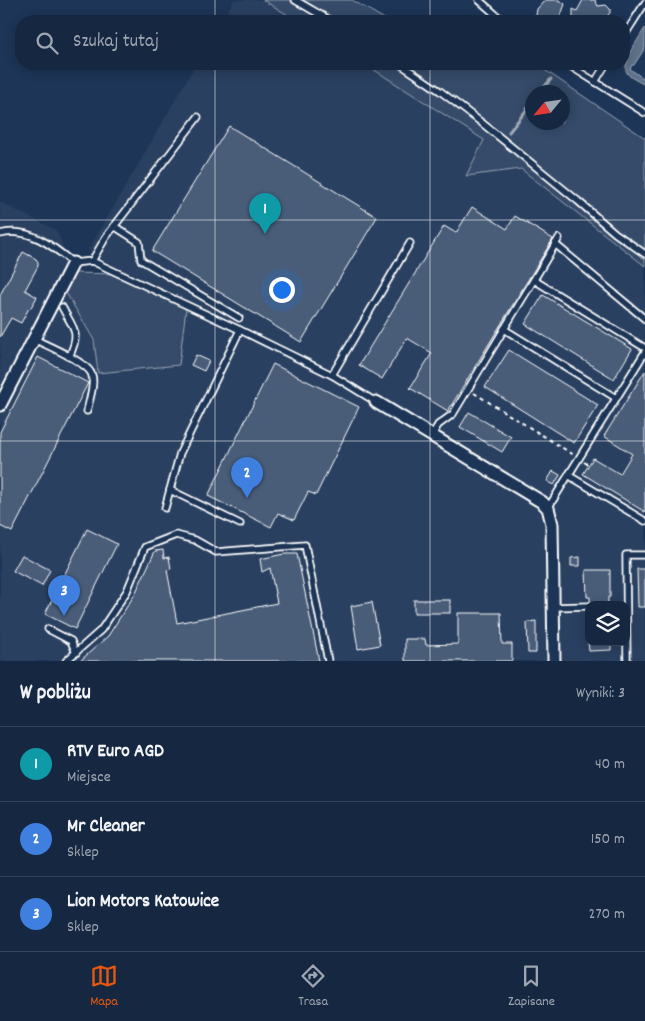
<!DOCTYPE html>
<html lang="pl">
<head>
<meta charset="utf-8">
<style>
  body { margin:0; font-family:Dekko,sans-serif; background:#23344c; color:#f1f3f6 }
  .controls { position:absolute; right:15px; bottom:15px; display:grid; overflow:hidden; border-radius:10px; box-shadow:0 2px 12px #0003 }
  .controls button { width:45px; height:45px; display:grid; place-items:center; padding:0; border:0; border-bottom:1px solid #35445a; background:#162841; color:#f1f3f6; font:25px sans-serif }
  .compass { position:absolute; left:525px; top:85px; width:45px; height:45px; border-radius:50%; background:#162841; box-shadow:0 2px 12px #0003; rotate:241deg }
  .you { position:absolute; left:281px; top:289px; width:18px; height:18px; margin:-12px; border:4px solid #fff; border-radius:50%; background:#1a73e8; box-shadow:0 0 0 8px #1a73e833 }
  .badge { display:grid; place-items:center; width:32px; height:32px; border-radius:50%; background:#ea580c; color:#fff; font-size:16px; font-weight:700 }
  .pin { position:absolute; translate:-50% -41px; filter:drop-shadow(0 1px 2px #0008) }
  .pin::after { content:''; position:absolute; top:26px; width:18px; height:15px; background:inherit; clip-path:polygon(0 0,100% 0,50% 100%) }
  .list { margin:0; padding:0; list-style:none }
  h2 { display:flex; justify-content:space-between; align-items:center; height:65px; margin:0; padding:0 20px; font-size:21px }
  h2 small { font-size:16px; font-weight:400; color:#9ea6b1 }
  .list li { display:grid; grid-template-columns:32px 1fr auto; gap:15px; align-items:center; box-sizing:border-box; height:75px; padding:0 20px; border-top:1px solid #35445a }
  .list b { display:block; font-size:19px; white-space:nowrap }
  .list p { margin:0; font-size:16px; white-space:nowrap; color:#9ea6b1 }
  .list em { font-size:16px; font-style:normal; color:#9ea6b1 }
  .icon { flex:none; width:28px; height:28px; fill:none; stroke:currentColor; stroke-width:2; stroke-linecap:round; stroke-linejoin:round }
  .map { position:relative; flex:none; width:645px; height:661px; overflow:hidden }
  .search { position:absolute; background:#162841; box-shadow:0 2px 12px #0003; left:15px; right:15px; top:15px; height:55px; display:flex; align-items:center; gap:12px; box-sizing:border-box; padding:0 18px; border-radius:20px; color:#9ea6b1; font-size:19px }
  .sheet { height:290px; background:#162841 }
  nav { display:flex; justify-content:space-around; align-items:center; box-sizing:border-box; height:70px; border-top:1px solid #35445a; background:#162841; font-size:14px; color:#9ea6b1 }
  nav a { display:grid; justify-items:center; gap:2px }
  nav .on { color:#ea580c }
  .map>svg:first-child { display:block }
</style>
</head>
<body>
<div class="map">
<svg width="645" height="661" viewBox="0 0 645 661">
  <rect width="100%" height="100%" fill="#1d3557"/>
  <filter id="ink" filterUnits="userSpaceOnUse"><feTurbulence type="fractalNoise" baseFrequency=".02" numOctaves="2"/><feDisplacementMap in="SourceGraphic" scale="10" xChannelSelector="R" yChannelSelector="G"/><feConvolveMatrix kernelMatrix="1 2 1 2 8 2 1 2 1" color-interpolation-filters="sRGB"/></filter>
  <g filter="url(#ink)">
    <g fill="#2a4161" fill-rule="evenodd">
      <path d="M234,0H263L298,21H221Z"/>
      <path d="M196,64H365L485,140L466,176L521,169L645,266V661H0V202L56,230L67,256L65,291L94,340L98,373L120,274L88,251ZM589,605H626V642H589Z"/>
    </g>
    <g fill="#364b69" stroke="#9aa5b4" fill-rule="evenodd">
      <path d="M263,0H352L388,21H298Z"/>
      <path d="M365,64H536L645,138V266L521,169L466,176L484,140ZM532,92H562V122H532Z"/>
      <path d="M73,273L120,274L186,308L179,365L98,373L94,340L65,291Z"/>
    </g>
    <path fill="#617289" stroke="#a0aab8" d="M645,28V48L634,65H632L630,69L643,78L645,72V85C635,79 620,75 628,61L624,58L625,56L627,57Z"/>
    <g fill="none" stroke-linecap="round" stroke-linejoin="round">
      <g stroke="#a0aab8" stroke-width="3">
        <path d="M540,92L551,79"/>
        <path d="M509,132L532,103"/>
      </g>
    </g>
    <g fill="#4a5d79" stroke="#fff">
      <path d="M545,0H559L565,4L559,21H539L536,19V15L537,9Z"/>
      <path d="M583,0H595L598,6L606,5L610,9V13L607,16L598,21H573V9L577,11Z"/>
      <path d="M229,126L377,217L301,342L152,251Z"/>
      <path d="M472,207L507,229L515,216L553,239L448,411L410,388L432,353L407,338L382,379L359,365L444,226L456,233Z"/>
      <path d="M23,252L36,259L38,262V266L25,290L37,297L30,309L29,308L21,323L11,318L0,337V295Z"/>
      <path d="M543,295L632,349L614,379L525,324Z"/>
      <path d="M509,350L598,405L574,443L485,387Z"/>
      <path d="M196,355L209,361L204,371L191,365Z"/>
      <path d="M38,357L88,383L12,532L0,526V432Z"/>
      <path d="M273,364L359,407L316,495L308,492L294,520L278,513L271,527L208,496Z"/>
      <path d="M645,371V512L583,474L593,458L620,474L632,454L604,436Z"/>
      <path d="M469,412L511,437L502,452L460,427Z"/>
      <path d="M553,471L560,475L554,485L547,481Z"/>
      <path d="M87,529L117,544L75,629L45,614Z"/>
      <path d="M163,550L164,558L169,557L171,569L167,570L177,623L277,603L270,568L262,572L260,559L284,554H297L319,661H80L108,636L135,594L155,551Z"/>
      <path d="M22,555L50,570L42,586L13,571Z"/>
      <path d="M580,557V566H571V558Z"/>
      <path d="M637,569H645V607H638Z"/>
      <path d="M586,570H610V597H608V605H593L590,601V597H587Z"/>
      <rect x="414" y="600" width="36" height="13"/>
      <path d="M372,602L380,645L358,649L351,606Z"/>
      <path d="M458,613H501L502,644H512V661H405V639H425L426,645L458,644Z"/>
      <path d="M536,621V653H528L527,622Z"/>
      <path d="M588,642H611V650L589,651Z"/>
    </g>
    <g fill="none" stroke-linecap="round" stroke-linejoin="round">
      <defs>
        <g id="service">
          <path d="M295,0L331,21"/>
          <path d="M479,0L503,21"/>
          <path d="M624,36L645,3"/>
          <path d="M400,64L440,91L482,123L578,201L615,233L645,254"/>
          <path d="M567,64L645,113"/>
          <path d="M595,82L606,64"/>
          <path d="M114,226L139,242L141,260L239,318"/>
          <path d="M0,234C28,226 53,246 73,263L92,261L240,330L332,375L376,402"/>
          <path d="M555,244L645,319"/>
          <path d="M92,261L106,237L198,117"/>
          <path d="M534,280L645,348"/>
          <path d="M62,307C74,330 81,332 69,357"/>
          <path d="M504,329L616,398"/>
          <path d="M34,339C46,345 85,361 91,373C96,382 89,401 87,411"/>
          <path d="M332,375L410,243"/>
          <path d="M432,436L438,425L453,414L559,238"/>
          <path d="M568,475L645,521"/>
          <path d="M170,490L240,524"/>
          <path d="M165,508L180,453L240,330"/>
          <path d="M548,508L645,352"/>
          <path d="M553,607L589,606"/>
          <path d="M48,629L71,641L76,653"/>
          <path d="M66,661L101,630L127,591L145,547L176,535L195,540L216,552L305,545L328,661"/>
          <path d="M627,661L626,555H645"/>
        </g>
        <g id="minor">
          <path d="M376,402L542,502L548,508L552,524L554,661"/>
          <path d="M0,405L73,263"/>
        </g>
      </defs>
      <use href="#service" stroke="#fff" stroke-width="9"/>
      <use href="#minor" stroke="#fff" stroke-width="15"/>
      <g stroke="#fff" stroke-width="2" stroke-dasharray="4 4" stroke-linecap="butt">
        <path d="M474,393L574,455"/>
        <path d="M584,462L589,465"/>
      </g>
      <use href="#service" stroke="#1d3557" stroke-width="5.5"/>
      <use href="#minor" stroke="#1d3557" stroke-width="11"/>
    </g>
  </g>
  <path fill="none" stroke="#fff" stroke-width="1" stroke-opacity="0.55" d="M215,0V21M430,0V21M215,64V661M430,64V661M0,220H645M0,441H645"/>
</svg>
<div class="controls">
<button><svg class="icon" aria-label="layers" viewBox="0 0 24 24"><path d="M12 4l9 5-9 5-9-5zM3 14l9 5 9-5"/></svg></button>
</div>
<svg class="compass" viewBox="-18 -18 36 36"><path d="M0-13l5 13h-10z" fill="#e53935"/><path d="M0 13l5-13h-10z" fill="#9ea6b1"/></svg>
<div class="you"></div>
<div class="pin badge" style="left:265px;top:234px;background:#0f9aa8">1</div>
<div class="pin badge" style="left:247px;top:498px;background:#3f7fe0">2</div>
<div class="pin badge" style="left:64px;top:616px;background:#3f7fe0">3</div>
<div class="search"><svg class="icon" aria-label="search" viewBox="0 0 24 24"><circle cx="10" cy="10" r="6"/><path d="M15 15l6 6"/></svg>Szukaj tutaj</div>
</div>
<section class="sheet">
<h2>W pobliżu<small>Wyniki: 3</small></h2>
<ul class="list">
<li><span class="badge" style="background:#0f9aa8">1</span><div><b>RTV Euro AGD</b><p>Miejsce</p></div><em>40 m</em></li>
<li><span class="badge" style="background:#3f7fe0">2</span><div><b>Mr Cleaner</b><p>Sklep</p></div><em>150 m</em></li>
<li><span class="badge" style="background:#3f7fe0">3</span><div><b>Lion Motors Katowice</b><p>Sklep</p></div><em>270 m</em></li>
</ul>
</section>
<nav>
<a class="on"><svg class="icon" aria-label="map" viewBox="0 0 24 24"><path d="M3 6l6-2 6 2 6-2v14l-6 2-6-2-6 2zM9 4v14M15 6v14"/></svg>Mapa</a>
<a><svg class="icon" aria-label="directions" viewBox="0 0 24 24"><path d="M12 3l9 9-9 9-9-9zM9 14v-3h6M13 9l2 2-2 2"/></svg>Trasa</a>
<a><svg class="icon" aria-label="saved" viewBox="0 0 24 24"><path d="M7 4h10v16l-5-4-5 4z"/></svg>Zapisane</a>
</nav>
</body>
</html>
